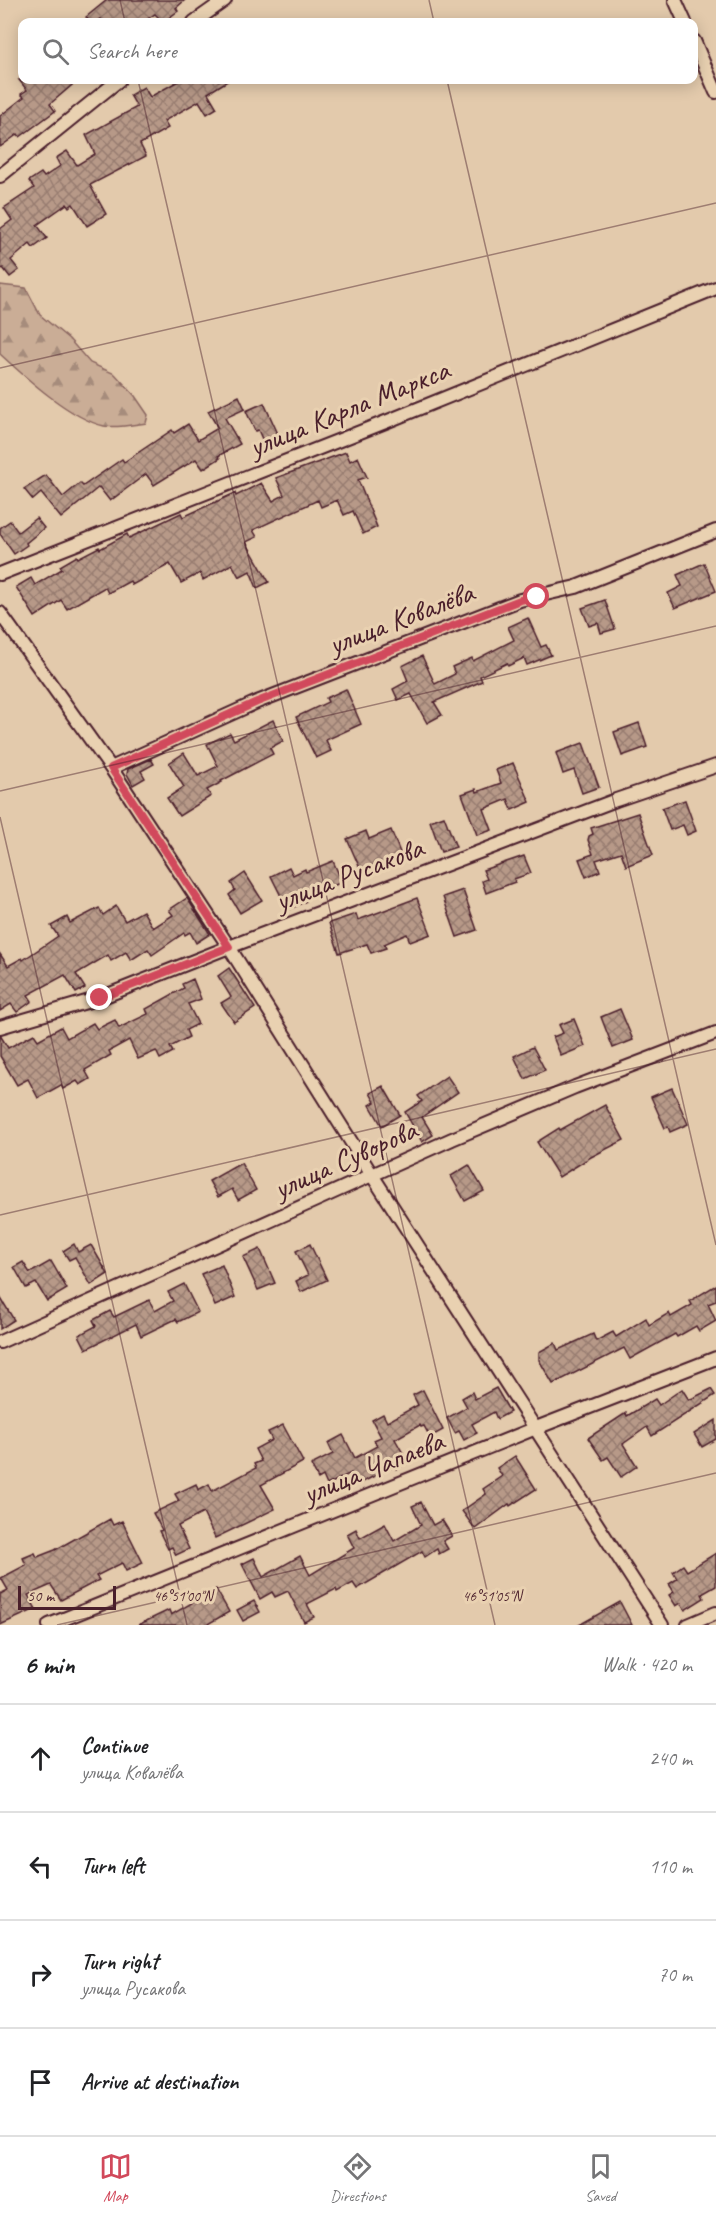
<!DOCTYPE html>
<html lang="en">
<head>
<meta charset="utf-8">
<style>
  body { margin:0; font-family:Caveat,sans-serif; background:#f2f2f2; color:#202124 }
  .scale { position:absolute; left:18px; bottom:15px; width:98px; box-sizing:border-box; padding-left:6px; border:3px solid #4a1f2b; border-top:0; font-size:16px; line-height:21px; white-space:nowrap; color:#4a1f2b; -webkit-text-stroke:4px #e9d1b1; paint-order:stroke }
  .stop { position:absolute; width:18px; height:18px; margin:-14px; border:4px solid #d1495b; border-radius:50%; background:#fff }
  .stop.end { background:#d1495b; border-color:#fff; box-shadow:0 2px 6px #0008 }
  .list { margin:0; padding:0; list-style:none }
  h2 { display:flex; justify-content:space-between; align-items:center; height:78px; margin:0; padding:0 24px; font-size:26px }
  h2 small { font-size:20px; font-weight:400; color:#757577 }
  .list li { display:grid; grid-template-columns:39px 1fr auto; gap:18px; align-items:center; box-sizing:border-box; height:108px; padding:0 24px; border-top:2px solid #e0e0e0 }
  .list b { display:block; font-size:22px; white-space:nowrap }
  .list p { margin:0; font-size:20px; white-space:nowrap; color:#757577 }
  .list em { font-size:20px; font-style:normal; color:#757577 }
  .icon { flex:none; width:33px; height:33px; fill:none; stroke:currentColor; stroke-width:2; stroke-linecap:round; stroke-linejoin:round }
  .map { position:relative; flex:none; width:716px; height:1625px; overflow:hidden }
  .search { position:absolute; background:#fff; box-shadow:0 3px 15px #0003; left:18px; right:18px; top:18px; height:66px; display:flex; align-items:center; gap:15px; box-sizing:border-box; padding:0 21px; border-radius:12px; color:#757577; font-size:22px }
  .sheet { height:510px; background:#fff }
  nav { display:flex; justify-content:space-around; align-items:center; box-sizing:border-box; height:84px; border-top:2px solid #e0e0e0; background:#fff; font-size:16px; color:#757577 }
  nav a { display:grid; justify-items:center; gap:3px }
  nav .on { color:#d1495b }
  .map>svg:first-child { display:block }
</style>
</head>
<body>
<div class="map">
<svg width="716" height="1625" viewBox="0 0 716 1625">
  <defs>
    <pattern id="forest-firs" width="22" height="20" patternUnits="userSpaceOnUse" patternTransform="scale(1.5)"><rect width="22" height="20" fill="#caad96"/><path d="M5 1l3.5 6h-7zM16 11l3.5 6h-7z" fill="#a68c7b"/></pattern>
    <pattern id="building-cross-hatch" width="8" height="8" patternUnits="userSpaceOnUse" patternTransform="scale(1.5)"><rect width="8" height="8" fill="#b79988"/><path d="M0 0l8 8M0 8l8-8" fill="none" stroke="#977c6f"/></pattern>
  </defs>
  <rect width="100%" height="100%" fill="#e3caac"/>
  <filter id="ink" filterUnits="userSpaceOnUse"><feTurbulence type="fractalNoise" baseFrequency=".0167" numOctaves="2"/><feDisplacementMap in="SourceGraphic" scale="12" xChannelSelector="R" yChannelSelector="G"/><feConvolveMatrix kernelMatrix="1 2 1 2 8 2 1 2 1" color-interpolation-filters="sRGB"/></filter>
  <g filter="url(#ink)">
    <path fill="url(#forest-firs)" stroke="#8a6660" stroke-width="1.5" d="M0,285L26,288L40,315L69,339L90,363L115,374L135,396L148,415L146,423C132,425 117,428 104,426C71,419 25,377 0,354Z"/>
    <g fill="url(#building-cross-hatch)" stroke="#4a1f2b" stroke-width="1.5">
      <path d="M107,0H185L176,8L178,11L163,22L155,14L143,22H103L101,19L95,22H90L86,17Z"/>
      <path d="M19,80H78L50,104L55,111L20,137L18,134L0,147V116L24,97L21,94L27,90Z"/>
      <path d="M180,80H229L208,93L217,108L207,114L199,101L164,121L168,128L140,144L146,156L90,185L106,214L87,226L73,204L69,207L67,204L37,225L47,238L33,248L30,244L11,260L19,270L10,277L3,268L0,270V229L12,220L4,208L34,188L29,181L41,173L44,177L60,166L56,158L67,151L77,165L95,154L86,135L137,107L130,95L144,87L150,97Z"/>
      <path d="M239,396L245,409L225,418L240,444L218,456L220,458L203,469L196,459L154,485L146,474L110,501L99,487L61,518L41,493L33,500L24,489L46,475L63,497L80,483L83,486L122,459L124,462L172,430L174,433L188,424L198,440L218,428L208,411Z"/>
      <path d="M264,403L278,434L263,441L258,430L255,431L246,411Z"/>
      <path d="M346,452L350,461L358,457L367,477L358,480L377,527L363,534L353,511L344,515L337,500L321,507L318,500L253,530L257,537L246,542L269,582L257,588L250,571L239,577L232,564L203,580L200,573L181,583L170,564L132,585L130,581L108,593L105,587L67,609L61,600L35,617L16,587L31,578L35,585L62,569L60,566L77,556L78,558L99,547L100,549L127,534L129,538L181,513L183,517L235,493L236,496L261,483L273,501L284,495L276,478Z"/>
      <path d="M36,518L44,528L26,543L27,545L14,554L0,534V528L10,521L18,532Z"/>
      <path d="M704,563L716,591L675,608L668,593L682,586L677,575Z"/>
      <path d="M605,600L615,629L601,633L598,623L589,626L582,608Z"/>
      <path d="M528,618L541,647L546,645L551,655L527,665L524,658L508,666L507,663L480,676L482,681L434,702L442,715L427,723L411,694L398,700L393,689L408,681L402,666L422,656L435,684L455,674L452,667L472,658L473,661L514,640L508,627Z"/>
      <path d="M346,689L361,724L326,740L331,751L316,758L296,717L328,702L326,698Z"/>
      <path d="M273,720L283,741L270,748L273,754L221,781L222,782L207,790L211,796L179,816L167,798L184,787L169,763L184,753L198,776L218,766L207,744L230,733L234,740Z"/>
      <path d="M639,723L647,747L622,756L614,732Z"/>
      <path d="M583,743L599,787L582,793L574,770L563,774L556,753Z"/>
      <path d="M151,759L154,764L141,771L145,778L133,785L127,774L128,769Z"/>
      <path d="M513,763L530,802L512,810L508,799L484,809L492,830L477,835L462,794L476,789L477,792L501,783L496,770Z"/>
      <path d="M685,800L696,831L687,835L683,825L670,830L662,808Z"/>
      <path d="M638,813L653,855L626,866L621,852L596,860L600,871L586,877L579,859L593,854L588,840L589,836L593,834L591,828Z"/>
      <path d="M444,816L456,847L441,852L430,821Z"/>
      <path d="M391,830L403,860L384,867L383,864L362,873L347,839L366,831L369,839Z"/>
      <path d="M524,856L531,873L514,879L515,882L486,893L482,881L487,879L483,870Z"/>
      <path d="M333,861L342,882L305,898L306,901L288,910L271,876L289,867L293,875L305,869L306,872Z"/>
      <path d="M245,873L262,900L240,913L229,895L235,890L231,883Z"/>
      <path d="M463,890L477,930L457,937L443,897Z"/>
      <path d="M187,898L210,934L196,943L190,932L185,935L184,933L152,955L148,949L131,960L126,952L111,961L108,955L76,974L85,988L76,993L65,975L28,995L32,1001L17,1012L11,1004L0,1011V954L8,966L22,958L23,960L58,936L51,926L67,917L70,923L99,908L103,915L116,906L125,921L143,911L153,928L173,915L169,910Z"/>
      <path d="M417,898L431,934L410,942L407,934L384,944L386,948L371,953L367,944L339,953L329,923L356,914L358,920Z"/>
      <path d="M229,968L255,1008L234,1022L221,1003L231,997L218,976Z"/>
      <path d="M193,979L201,999L188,1004L198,1024L186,1030L189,1037L170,1047L173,1052L160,1059L156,1051L138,1059L129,1040L109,1051L111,1055L85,1070L90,1079L80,1085L77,1081L63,1089L61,1085L38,1098L28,1079L17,1085L0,1056V1035L8,1048L34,1034L38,1040L61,1027L67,1038L93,1023L97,1029L115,1020L119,1028L148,1014L146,1009L184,988L182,984Z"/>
      <path d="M620,1009L633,1040L613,1048L601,1017Z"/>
      <path d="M574,1019L585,1046L561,1056L553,1037L563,1033L559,1025Z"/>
      <path d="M533,1047L545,1070L525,1079L514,1056Z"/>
      <path d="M447,1076L458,1092L422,1117L433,1135L422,1142L405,1112L422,1101L418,1096Z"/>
      <path d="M383,1086L400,1115L382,1126L370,1105L375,1102L370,1093Z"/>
      <path d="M672,1088L688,1124L670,1132L668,1127L665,1128L651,1097Z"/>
      <path d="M605,1105L624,1140L591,1157L559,1177L537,1142L559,1128L560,1130Z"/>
      <path d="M241,1163L256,1190L238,1200L232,1189L218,1197L209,1181Z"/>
      <path d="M469,1165L484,1191L465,1201L451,1176Z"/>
      <path d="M74,1244L78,1252L91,1245L108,1274L91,1285L75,1257L69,1260L63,1251Z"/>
      <path d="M310,1244L327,1280L301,1292L296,1281L308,1275L296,1251Z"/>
      <path d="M260,1249L275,1283L258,1290L243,1257Z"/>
      <path d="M51,1261L67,1289L47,1301L36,1283L26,1288L14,1267L23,1262L30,1273Z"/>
      <path d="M222,1265L235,1297L215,1306L201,1274Z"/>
      <path d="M184,1284L198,1312L178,1322L176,1319L141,1336L136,1324L86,1349L79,1335L96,1326L93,1320L110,1311L114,1317L149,1300L155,1311L173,1301L168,1292Z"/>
      <path d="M716,1285V1301L708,1304L716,1321L699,1331L696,1326L677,1337L675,1334L630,1359L624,1348L553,1384L539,1360V1352L555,1343L558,1350L593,1334L596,1341L613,1332L616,1337L646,1318L649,1325L669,1313L671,1317L692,1305L690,1301Z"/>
      <path d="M0,1297L14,1320L0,1329Z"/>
      <path d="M496,1388L510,1412L497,1419L494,1412L472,1424L477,1433L464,1440L459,1431L455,1433L447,1418L467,1407L462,1398L472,1392L475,1399Z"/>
      <path d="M682,1389L689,1400L711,1389L715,1395L652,1436L647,1427L623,1444L637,1466L621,1477L608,1457L603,1460L588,1438L626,1413L627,1416L655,1399L659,1405Z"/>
      <path d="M423,1390L443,1430L430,1437L424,1426L421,1427L420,1425L395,1439L408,1462L396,1469L394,1466L357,1485L351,1473L327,1485L323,1476L318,1479L311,1465L333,1454L328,1443L343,1435L355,1458L377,1446L374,1440L381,1437L372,1420L383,1414L387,1422L418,1405L413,1395Z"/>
      <path d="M716,1420V1439L702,1447L694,1434Z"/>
      <path d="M283,1425L303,1462L261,1485L275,1509L215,1538L203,1513L178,1526L189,1549L176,1555L172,1547L168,1549L159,1531L162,1530L153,1513L179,1501L175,1494L196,1484L198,1490L209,1484L212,1491L256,1468L254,1464L261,1461L255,1449L272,1440L268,1432Z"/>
      <path d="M515,1456L536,1489L510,1506L509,1504L475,1529L462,1511L486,1494L483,1489L502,1476L497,1468Z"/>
      <path d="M421,1502L433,1525L442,1520L452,1536L443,1541L448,1549L439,1554L437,1549L425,1557L422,1551L357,1589L353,1583L337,1592L336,1589L307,1604L314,1617L304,1622L288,1591L275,1597L272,1592L260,1599L242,1564L254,1558L263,1577L300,1556L310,1575L354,1548L347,1534L356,1529L360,1538L385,1524L394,1541L421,1525L412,1506Z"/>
      <path d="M110,1519L113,1525L122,1521L143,1563L126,1571L122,1563L96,1576L99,1580L61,1600L51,1585L28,1595L36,1609L0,1625V1594L8,1590L1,1578L26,1565L23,1558L35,1553L37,1557L55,1550Z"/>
      <path d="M716,1553V1586L702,1594L704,1598L685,1610L681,1603L676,1606L669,1595L674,1592L669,1584L677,1579L673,1572L683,1565L687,1571Z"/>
      <path d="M216,1589L229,1612L206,1625H138L169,1610L171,1615Z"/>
      <path d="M254,1601L260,1612L243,1621L237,1610Z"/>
      <path d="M620,1602L632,1625H579Z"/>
    </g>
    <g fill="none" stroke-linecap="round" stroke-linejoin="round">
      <defs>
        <g id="street">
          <path d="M675,0L685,22"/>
          <path d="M194,22L225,0"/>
          <path d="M694,41L716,92"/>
          <path d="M0,176L119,80"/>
          <path d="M0,574L388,421L716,288"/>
          <path d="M0,613L111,768L229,947L372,1175L662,1625"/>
          <path d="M111,768L257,702L520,600L576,587L716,531"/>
          <path d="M0,1027L100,998L229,947L616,800L716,766"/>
          <path d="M0,1342L452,1139L575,1087L716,1033"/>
          <path d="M49,1625L536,1428L716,1358"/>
          <path d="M688,1625L716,1613"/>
        </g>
      </defs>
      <use href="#street" stroke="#4a1f2b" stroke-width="16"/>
      <use href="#street" stroke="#e9d1b1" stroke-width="12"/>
    </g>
  </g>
  <g fill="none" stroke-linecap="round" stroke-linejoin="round" filter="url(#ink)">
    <path stroke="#d1495b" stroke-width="8" d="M100,998L229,947L111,768L257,702L520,600L537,597"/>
  </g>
  <path fill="none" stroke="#4a1f2b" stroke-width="1.5" stroke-opacity="0.45" d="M120,0L125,22M429,0L434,22M138,80L495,1625M447,80L716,1245M0,368L716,203M0,791L716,626M0,817L187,1625M0,1215L716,1049M57,1625L716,1473"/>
  <g text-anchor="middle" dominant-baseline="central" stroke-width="6" stroke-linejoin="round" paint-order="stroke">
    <g font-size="30" fill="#4a1f2b" stroke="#e9d1b1">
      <text transform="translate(349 408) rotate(-22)">улица Карла Маркса</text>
      <text transform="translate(401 618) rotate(-21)">улица Ковалёва</text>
      <text transform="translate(349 874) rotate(-21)">улица Русакова</text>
      <text transform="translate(345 1159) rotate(-24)">улица Суворова</text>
      <text transform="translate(373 1467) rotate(-22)">улица Чапаева</text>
    </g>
  </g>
  <g font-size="15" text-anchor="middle" fill="#4a1f2b" stroke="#e9d1b1" stroke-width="6" stroke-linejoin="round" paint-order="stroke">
    <text x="183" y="1601">46°51'00"N</text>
    <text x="492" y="1601">46°51'05"N</text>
  </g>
</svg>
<div class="scale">50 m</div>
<div class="stop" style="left:537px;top:597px"></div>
<div class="stop end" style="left:100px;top:998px"></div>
<div class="search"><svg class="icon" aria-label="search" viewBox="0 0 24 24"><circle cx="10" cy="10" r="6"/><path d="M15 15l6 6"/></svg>Search here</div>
</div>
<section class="sheet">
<h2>6 min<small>Walk · 420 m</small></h2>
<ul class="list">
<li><svg class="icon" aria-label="ahead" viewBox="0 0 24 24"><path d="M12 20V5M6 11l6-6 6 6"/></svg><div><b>Continue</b><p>улица Ковалёва</p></div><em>240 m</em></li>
<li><svg class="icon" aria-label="left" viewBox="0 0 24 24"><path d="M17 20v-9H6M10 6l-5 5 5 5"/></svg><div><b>Turn left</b></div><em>110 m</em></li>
<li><svg class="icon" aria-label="right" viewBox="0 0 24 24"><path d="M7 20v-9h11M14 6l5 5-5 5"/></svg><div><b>Turn right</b><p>улица Русакова</p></div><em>70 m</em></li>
<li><svg class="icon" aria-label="arrive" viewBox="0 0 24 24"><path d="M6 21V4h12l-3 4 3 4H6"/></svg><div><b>Arrive at destination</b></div></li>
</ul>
</section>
<nav>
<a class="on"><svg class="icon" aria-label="map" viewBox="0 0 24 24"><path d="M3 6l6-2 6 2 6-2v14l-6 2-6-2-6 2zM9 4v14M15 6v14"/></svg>Map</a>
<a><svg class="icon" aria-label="directions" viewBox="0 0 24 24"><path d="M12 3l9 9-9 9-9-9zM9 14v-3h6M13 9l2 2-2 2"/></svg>Directions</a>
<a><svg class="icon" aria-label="saved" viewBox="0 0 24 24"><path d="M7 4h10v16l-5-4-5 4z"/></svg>Saved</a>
</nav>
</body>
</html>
